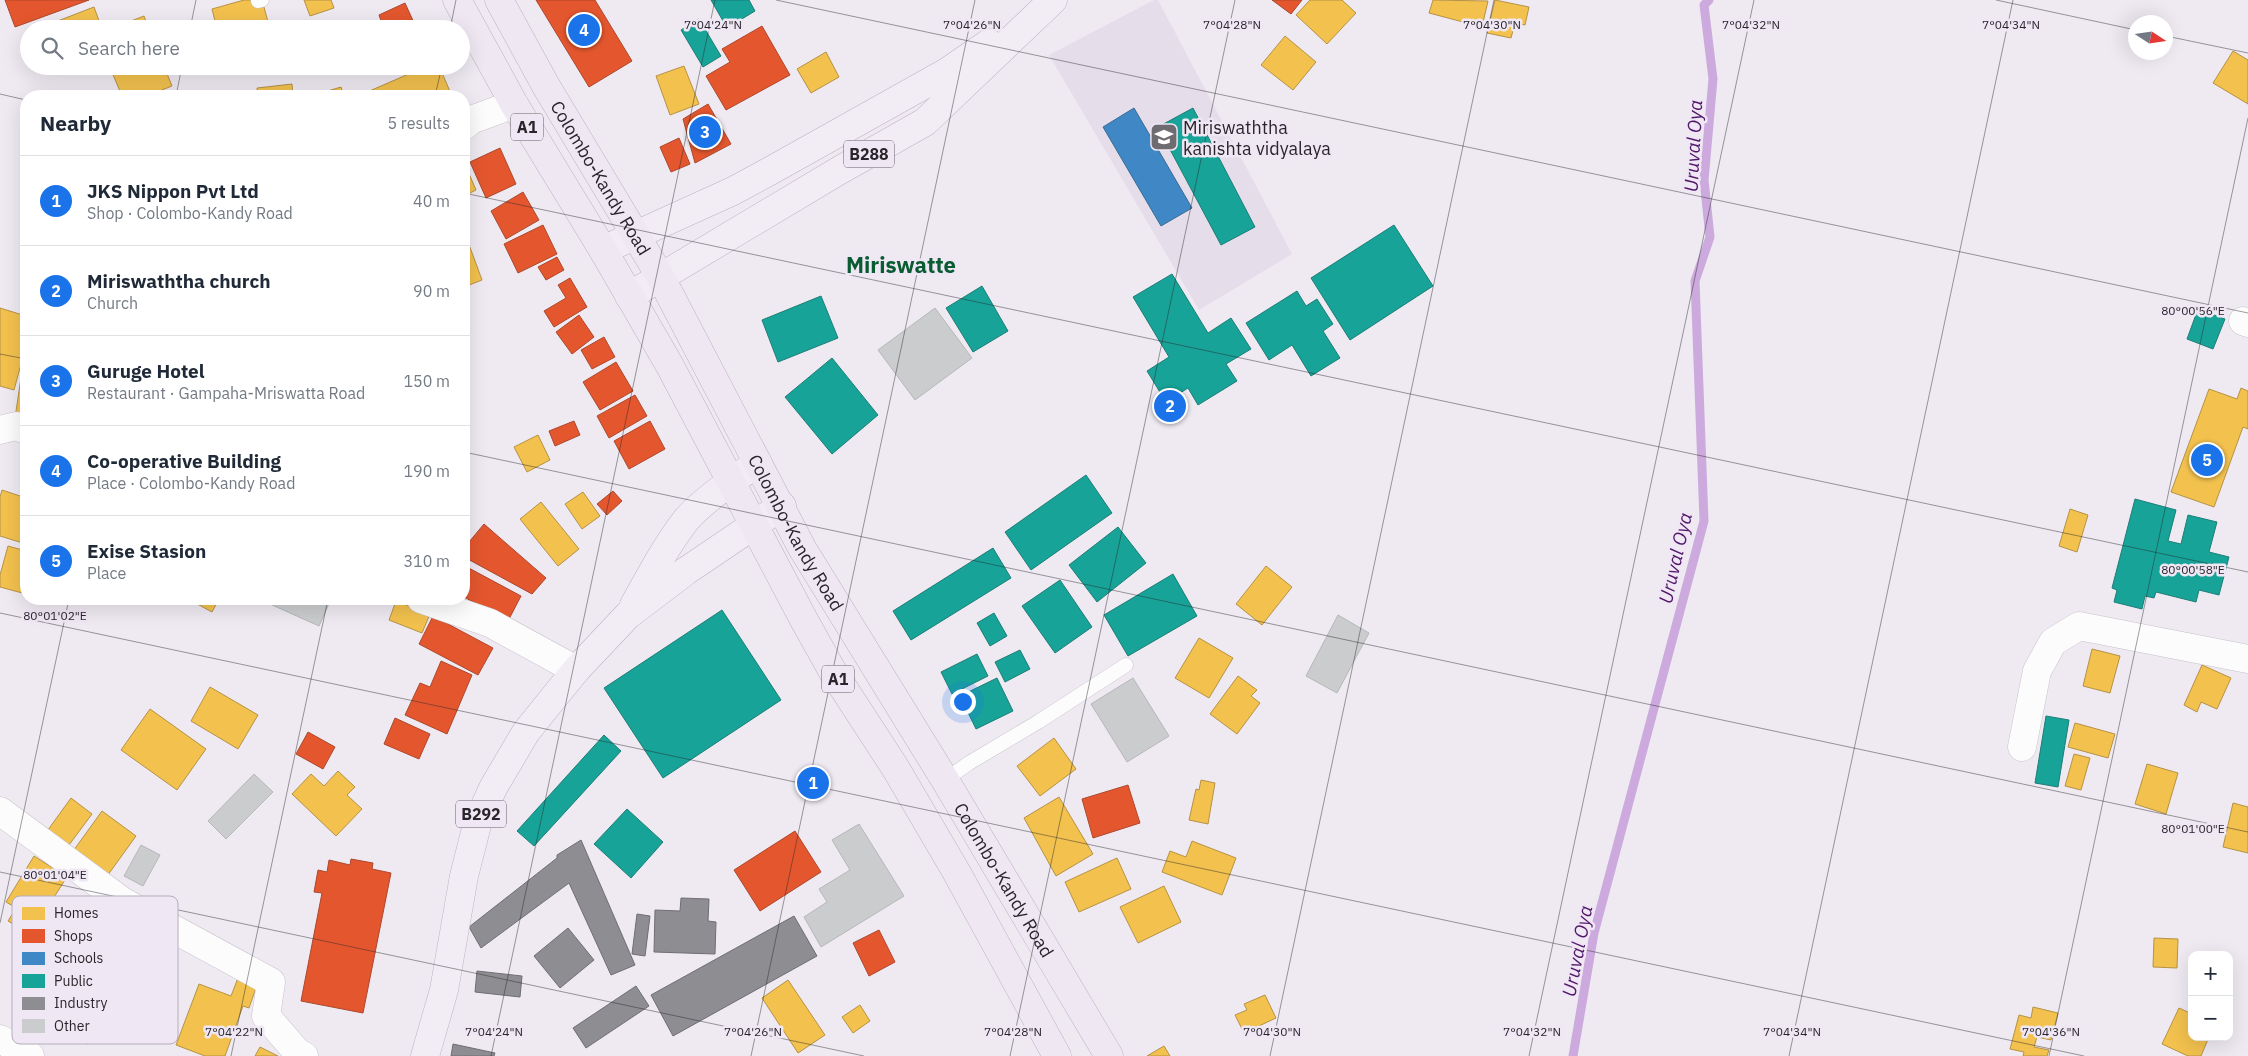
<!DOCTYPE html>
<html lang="en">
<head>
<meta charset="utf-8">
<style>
  body { margin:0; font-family:"IBM Plex Sans",sans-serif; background:#f6f6f7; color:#1f2937 }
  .controls { position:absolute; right:15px; bottom:15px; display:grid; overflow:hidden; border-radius:10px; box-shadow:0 5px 20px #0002 }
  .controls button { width:45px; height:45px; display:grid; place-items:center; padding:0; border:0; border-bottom:1px solid #e0e1e3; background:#fff; color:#1f2937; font:25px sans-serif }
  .compass { position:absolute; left:2128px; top:15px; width:45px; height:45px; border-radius:50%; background:#fff; box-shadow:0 5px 20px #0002; rotate:102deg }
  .you { position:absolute; left:962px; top:701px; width:18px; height:18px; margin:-12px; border:4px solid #fff; border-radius:50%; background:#1a73e8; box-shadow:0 0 0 8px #1a73e833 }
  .badge { display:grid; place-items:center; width:32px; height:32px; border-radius:50%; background:#1a73e8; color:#fff; font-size:16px; font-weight:700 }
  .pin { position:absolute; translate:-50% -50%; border:2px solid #fff; box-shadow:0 1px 5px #0006 }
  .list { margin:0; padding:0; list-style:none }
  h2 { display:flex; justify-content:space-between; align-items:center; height:65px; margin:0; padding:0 20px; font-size:21px }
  h2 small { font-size:16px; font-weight:400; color:#747a83 }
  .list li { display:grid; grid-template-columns:32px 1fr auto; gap:15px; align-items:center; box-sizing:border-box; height:90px; padding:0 20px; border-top:1px solid #e0e1e3 }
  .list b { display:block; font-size:19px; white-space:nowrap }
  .list p { margin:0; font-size:16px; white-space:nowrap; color:#747a83 }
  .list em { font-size:16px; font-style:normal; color:#747a83 }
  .icon { flex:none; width:28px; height:28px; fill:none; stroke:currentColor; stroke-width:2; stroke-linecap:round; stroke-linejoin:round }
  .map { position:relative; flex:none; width:2248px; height:1056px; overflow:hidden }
  .search { position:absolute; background:#fff; box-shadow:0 5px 20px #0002; left:20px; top:20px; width:450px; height:55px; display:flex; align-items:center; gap:12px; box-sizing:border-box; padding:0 18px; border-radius:28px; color:#747a83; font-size:19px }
  .panel { position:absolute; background:#fff; box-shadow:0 5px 20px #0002; left:20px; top:90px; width:450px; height:515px; border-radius:20px }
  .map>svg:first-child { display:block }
</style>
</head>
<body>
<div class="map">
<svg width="2248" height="1056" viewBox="0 0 2248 1056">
  <rect width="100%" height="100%" fill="#efeaf2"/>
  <path fill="#e6ddeb" d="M1154,0H1158L1292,254L1199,310L1049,55Z"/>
  <g fill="#f2c14e" stroke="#b69244">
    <path d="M244,0H262L270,29H217L212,9Z"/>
    <path d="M304,0H331L334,8L310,16Z"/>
    <path d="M1310,0H1342L1356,13L1327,44L1296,15Z"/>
    <path d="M1433,0L1488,1L1482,27L1429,13Z"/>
    <path d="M1495,0L1529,7L1525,25L1515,23L1511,38L1487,33Z"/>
    <path d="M94,7L102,29H37Z"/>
    <path d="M144,16L149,29H114L113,28Z"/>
    <path d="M1285,36L1316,62L1293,90L1261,65Z"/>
    <path d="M2233,51L2248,60V104L2213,83Z"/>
    <path d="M826,52L839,77L811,93L797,69Z"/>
    <path d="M119,66H164L172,86L147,96H122L111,70Z"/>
    <path d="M427,66H439L452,96H358Z"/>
    <path d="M684,66L699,104L670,115L656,76Z"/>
    <path d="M292,84L293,96H258L257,88Z"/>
    <path d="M341,87L344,96H311Z"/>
    <path d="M467,169L476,190L464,196V171Z"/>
    <path d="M464,231L482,280L464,287Z"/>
    <path d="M0,308L26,316V346L14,390L0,386Z"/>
    <path d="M22,371H26V419L15,418Z"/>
    <path d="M2241,388L2248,391V429L2243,427L2214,507L2171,492L2209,389L2237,399Z"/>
    <path d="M538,435L550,460L527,472L514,447Z"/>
    <path d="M2,490L26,498V544L0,536V497Z"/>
    <path d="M583,492L600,516L582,529L565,504Z"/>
    <path d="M541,502L579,549L558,566L520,519Z"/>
    <path d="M2070,509L2088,515L2077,552L2059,546Z"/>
    <path d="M8,546L26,551V594L0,587V575Z"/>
    <path d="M1266,566L1292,587L1262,625L1236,604Z"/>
    <path d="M188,599H219L212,612Z"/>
    <path d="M396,601L430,614L422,633L389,620Z"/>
    <path d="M1199,638L1233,658L1209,698L1175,678Z"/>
    <path d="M2092,649L2120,656L2110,693L2083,686Z"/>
    <path d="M2202,665L2231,678L2217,709L2201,702L2197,712L2184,705Z"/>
    <path d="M1238,676L1257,690L1251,696L1260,703L1237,734L1210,714Z"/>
    <path d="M210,687L258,715L238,749L191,721Z"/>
    <path d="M150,709L206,749L177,790L121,750Z"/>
    <path d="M2075,723L2115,734L2108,758L2068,747Z"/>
    <path d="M1054,738L1076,769L1040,796L1017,766Z"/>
    <path d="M2074,754L2090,758L2081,790L2065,786Z"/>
    <path d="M2147,764L2178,773L2166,814L2135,804Z"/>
    <path d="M338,771L355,787L347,795L362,809L336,836L292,794L311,774L324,786Z"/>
    <path d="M1201,780L1215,783L1208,824L1189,820L1196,789L1199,790Z"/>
    <path d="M1059,797L1093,854L1056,876L1024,818Z"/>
    <path d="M71,798L92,814L66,849L45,834Z"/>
    <path d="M2233,803L2248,807V853L2223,847Z"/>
    <path d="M102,811L136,836L105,879L71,854Z"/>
    <path d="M1192,841L1236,858L1222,895L1162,872L1170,851L1186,857Z"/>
    <path d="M34,856L67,877L38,922L31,917L23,930L8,921L16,908L6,902Z"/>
    <path d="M1117,858L1131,889L1079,912L1065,882Z"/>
    <path d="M1164,886L1181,922L1138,943L1120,907Z"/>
    <path d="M2154,938L2178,939L2177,968L2153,967Z"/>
    <path d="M238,978L257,985L249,1008L243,1006L225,1056H205L176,1045L199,984L231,996Z"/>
    <path d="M788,980L825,1035L798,1053L762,998Z"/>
    <path d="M69,988L106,1004L88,1044L52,1028Z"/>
    <path d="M1265,995L1276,1018L1244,1033L1235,1015L1247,1010L1244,1004Z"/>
    <path d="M860,1005L870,1021L853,1033L842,1017Z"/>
    <path d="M2033,1007L2058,1013L2051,1040L2037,1037L2034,1047L2049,1050L2047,1056H2023L2024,1052L2010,1049L2019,1015L2031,1018Z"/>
    <path d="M2179,1008L2192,1014V1037H2209L2201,1056H2188L2162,1044Z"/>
    <path d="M1164,1046L1170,1056H1147Z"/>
    <path d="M260,1047L278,1056H255Z"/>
  </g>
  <g fill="#e4572e" stroke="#ac482d">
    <path d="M5,0H89L15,27Z"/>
    <path d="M536,0H595L632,61L589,87Z"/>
    <path d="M1272,0H1302L1291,14Z"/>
    <path d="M405,3L415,25L406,29H384L379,15Z"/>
    <path d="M374,21L378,29H358Z"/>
    <path d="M762,26L790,75L726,110L706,76L730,62L722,49Z"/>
    <path d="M708,104L731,144L695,163L683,119Z"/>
    <path d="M679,138L690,164L671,172L660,147Z"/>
    <path d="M500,148L516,184L486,198L470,162Z"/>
    <path d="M523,192L539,220L506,239L491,211Z"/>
    <path d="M543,225L557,254L518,273L504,244Z"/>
    <path d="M557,257L564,270L546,280L538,267Z"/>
    <path d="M570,278L587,307L554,327L544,311L566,298L558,285Z"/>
    <path d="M579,315L594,337L572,354L556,332Z"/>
    <path d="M604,337L615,357L592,369L581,350Z"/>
    <path d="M616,362L633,391L600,410L583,382Z"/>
    <path d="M635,395L647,416L609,438L597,416Z"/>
    <path d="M574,421L580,435L555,446L549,431Z"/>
    <path d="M650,421L665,449L629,469L614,441Z"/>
    <path d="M613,491L622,501L607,515L597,504Z"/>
    <path d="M484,524L546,578L532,594L464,557V548Z"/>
    <path d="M465,566L521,596L508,621L464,597Z"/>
    <path d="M433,616L493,648L478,675L419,644Z"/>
    <path d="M441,661L472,675L447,734L405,715L420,683L430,687Z"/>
    <path d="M395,718L430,734L419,759L384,744Z"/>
    <path d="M308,732L335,747L323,769L296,754Z"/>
    <path d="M1128,785L1140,823L1093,838L1082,799Z"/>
    <path d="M795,831L821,872L760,911L734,870Z"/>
    <path d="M351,859L373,863L372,869L391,873L363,1013L301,1001L322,893L314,892L318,870L327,872L329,860L350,865Z"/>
    <path d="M879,930L895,962L869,976L853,943Z"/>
  </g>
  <path fill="#3f88c5" stroke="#386b97" d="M1134,108L1192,208L1161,226L1103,127Z"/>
  <g fill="#17a398" stroke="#1c7e77">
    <path d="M711,0H749L755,11L727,28Z"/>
    <path d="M699,19L721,56L703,67L681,30Z"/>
    <path d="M1193,108L1255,227L1221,245L1158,127Z"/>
    <path d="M1394,225L1433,286L1350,340L1311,278Z"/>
    <path d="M1172,274L1208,333L1231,318L1251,349L1226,364L1237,381L1198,405L1188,388L1166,402L1147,371L1169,357L1133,297Z"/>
    <path d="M982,286L1008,331L973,352L946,308Z"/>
    <path d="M1297,291L1306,306L1317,299L1333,324L1323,331L1340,358L1311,376L1292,345L1269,360L1246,323Z"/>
    <path d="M821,296L838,338L778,362L762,320Z"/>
    <path d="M2198,309L2225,319L2213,349L2187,339Z"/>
    <path d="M832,358L878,415L832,454L785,397Z"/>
    <path d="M1086,475L1112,513L1031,570L1005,532Z"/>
    <path d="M2135,499L2176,510L2168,541L2181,544L2188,515L2217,522L2209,552L2229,557L2219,595L2199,590L2196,602L2156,592L2154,598L2145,596L2142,609L2114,602L2117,590L2112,588Z"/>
    <path d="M1118,527L1146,563L1097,602L1069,565Z"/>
    <path d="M993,548L1011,578L911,640L893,611Z"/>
    <path d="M1173,574L1197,616L1128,656L1104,615Z"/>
    <path d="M1060,580L1092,627L1055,653L1022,606Z"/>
    <path d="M722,610L781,700L663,778L604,688Z"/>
    <path d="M994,613L1007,636L990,646L977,623Z"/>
    <path d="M1020,650L1030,669L1005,682L995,662Z"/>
    <path d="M977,654L988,676L952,694L941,672Z"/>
    <path d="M997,678L1013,711L976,729L960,696Z"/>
    <path d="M2046,716L2069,720L2058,787L2035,783Z"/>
    <path d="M604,735L621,751L534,846L517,831Z"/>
    <path d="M627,809L663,842L631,878L594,844Z"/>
  </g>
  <g fill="#8d8d92" stroke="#6f6e73">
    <path d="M581,840L635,965L611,975L569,883L481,948L469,927L557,858V855Z"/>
    <path d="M681,898L709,899L708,921L716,922L715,954L654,952L655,910L680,911Z"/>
    <path d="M637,914L650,916L645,956L632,954Z"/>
    <path d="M794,916L817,956L673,1036L651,995Z"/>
    <path d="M568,928L594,960L560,988L534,956Z"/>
    <path d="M477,971L522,976L520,997L475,992Z"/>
    <path d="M636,986L649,1006L586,1048L573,1028Z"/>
    <path d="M453,1044L495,1053L494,1056H451Z"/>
  </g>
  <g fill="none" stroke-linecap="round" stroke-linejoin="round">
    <path stroke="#cad" stroke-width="9" d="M1573,1056L1594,933L1704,521L1695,281L1710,237L1704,180L1713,79L1704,5L1709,0"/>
  </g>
  <g fill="#cbcccd" stroke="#b6b7b9">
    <path d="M935,308L972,358L915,400L878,350Z"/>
    <path d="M272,599H331L319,626L270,604Z"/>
    <path d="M1338,615L1369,633L1337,693L1306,676Z"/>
    <path d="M1133,678L1169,736L1127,762L1091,704Z"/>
    <path d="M254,774L273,792L226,839L208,821Z"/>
    <path d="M859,824L904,896L821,947L804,917L827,902L819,889L850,870L832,840Z"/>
    <path d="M141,845L160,855L143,886L124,876Z"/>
  </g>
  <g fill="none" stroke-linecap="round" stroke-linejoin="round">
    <defs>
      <g id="service">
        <path d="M258,1L262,0"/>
        <path d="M945,780L969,763L1038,722L1126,665"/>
      </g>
      <g id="minor">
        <path d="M464,126L471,120L514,104"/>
        <path d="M2243,321L2248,323"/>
        <path d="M0,430L16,426L26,430"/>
        <path d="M421,599L490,623L576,670"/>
        <path d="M2022,747L2037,671L2053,642L2079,626L2248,659"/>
        <path d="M0,811L122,901L271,982L266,1016L297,1052L304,1056"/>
        <path d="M0,1039L30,1056"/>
      </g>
      <g id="primary">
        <path d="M603,250L733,191L770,171L947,72L989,43"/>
        <path d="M629,296L840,170L925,122L1053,0"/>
        <path d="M634,605C650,576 666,546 686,520C702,501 737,477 758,463"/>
        <path d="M425,1056L444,990L464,876L478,821L493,788L526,732L576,670L628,615L686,571L782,506"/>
      </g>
      <g id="trunk">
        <path d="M457,0L514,104L603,250L670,366L804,620L833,672L896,769L957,873L1057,1056"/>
        <path id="s1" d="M499,0L546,86L660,276L802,548L945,780L1109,1056"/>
      </g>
    </defs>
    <use href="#service" stroke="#c6c2c9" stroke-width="15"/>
    <use href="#minor" stroke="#c6c2c9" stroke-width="29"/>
    <use href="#primary" stroke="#bdb2c2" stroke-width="29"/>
    <use href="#trunk" stroke="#bdb2c2" stroke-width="29"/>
    <use href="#service" stroke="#fdfcfd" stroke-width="14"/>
    <use href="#minor" stroke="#fdfcfd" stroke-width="28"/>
    <use href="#primary" stroke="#f2edf5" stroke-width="28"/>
    <use href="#trunk" stroke="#efe8f2" stroke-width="28"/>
  </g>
  <path fill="none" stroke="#29262b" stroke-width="1" stroke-opacity="0.45" d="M776,0L2248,313M1996,0L2136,30M190,29L196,0M450,29L456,0M2166,36L2248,53M0,94L26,100M176,96L182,66M435,96L442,66M464,193L2248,572M0,354L26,359M464,452L2248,832M0,613L2084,1056M0,872L864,1056M0,923L69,599M231,1056L328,599M491,1056L715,0M751,1056L975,0M1010,1056L1235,0M1270,1056L1494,0M1529,1056L1754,0M1789,1056L2013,0M2049,1056L2248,118"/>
  <defs>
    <symbol id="school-square" viewBox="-11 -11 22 22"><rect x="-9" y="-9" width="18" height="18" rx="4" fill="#6e6b71" stroke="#f0e7f5"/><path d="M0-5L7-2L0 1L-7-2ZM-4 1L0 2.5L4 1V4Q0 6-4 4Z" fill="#fff"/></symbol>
  </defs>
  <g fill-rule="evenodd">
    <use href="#school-square" x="1148" y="121" width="32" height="32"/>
  </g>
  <g text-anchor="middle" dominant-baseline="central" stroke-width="5" stroke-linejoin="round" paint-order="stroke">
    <g fill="#f0e7f5" stroke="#656068" stroke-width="1">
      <rect x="511" y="113.5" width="32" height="27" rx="4"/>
      <rect x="844" y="140.5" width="50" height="27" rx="4"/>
      <rect x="822" y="665.5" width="32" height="27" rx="4"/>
      <rect x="456" y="800.5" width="50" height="27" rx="4"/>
    </g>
    <g font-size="16" font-weight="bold" fill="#29262b">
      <text x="527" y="127">A1</text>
      <text x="869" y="154">B288</text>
      <text x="838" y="679">A1</text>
      <text x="481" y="814">B292</text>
    </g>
    <g font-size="18" fill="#29262b" stroke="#f0e7f5" text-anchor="start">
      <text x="1183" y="127">Miriswaththa<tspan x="1183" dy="21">kanishta vidyalaya</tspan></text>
    </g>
    <g font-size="18" fill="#29262b" stroke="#f0e7f5">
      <text stroke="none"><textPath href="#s1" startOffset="205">Colombo-Kandy Road</textPath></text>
      <text stroke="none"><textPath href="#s1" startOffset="610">Colombo-Kandy Road</textPath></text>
      <text stroke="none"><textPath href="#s1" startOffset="1015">Colombo-Kandy Road</textPath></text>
    </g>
    <g font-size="19" font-style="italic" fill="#511769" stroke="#f0e7f5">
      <text transform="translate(1693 146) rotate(-87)">Uruval Oya</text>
      <text transform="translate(1675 558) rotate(-77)">Uruval Oya</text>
      <text transform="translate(1577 951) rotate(-79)">Uruval Oya</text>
    </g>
    <g font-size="22" font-weight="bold" fill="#095c32" stroke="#f0e7f5">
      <text x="901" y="264">Miriswatte</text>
    </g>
  </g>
  <rect x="12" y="896" width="166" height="148" rx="8" fill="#f0e7f5" stroke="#b4adb8" stroke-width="1"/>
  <rect x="22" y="907" width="23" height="13" fill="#f2c14e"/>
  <rect x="22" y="929" width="23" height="14" fill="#e4572e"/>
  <rect x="22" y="952" width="23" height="13" fill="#3f88c5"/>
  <rect x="22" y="974" width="23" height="14" fill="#17a398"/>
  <rect x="22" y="997" width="23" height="13" fill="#8d8d92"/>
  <rect x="22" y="1019" width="23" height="14" fill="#cbcccd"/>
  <g font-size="14" fill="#29262b">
    <text x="54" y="918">Homes</text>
    <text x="54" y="941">Shops</text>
    <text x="54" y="963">Schools</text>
    <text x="54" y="986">Public</text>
    <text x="54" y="1008">Industry</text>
    <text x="54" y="1031">Other</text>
  </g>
  <g font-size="12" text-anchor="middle" fill="#29262b" stroke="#f0e7f5" stroke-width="5" stroke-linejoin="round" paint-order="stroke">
    <text x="713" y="29">7°04'24"N</text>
    <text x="972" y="29">7°04'26"N</text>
    <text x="1232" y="29">7°04'28"N</text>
    <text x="1492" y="29">7°04'30"N</text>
    <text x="1751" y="29">7°04'32"N</text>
    <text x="2011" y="29">7°04'34"N</text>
    <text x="2193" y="315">80°00'56"E</text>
    <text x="2193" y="574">80°00'58"E</text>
    <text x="55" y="620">80°01'02"E</text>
    <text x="2193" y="833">80°01'00"E</text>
    <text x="55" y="879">80°01'04"E</text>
    <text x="234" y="1036">7°04'22"N</text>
    <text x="494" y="1036">7°04'24"N</text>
    <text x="753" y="1036">7°04'26"N</text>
    <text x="1013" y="1036">7°04'28"N</text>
    <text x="1272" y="1036">7°04'30"N</text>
    <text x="1532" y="1036">7°04'32"N</text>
    <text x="1792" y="1036">7°04'34"N</text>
    <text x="2051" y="1036">7°04'36"N</text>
  </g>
</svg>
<div class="controls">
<button>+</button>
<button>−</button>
</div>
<svg class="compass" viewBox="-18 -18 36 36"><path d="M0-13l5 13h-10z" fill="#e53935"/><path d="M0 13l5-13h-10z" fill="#747a83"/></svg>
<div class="you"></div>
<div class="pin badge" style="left:813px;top:783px">1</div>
<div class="pin badge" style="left:1170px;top:406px">2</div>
<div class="pin badge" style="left:705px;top:132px">3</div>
<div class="pin badge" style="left:584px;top:30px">4</div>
<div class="pin badge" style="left:2207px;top:460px">5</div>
<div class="search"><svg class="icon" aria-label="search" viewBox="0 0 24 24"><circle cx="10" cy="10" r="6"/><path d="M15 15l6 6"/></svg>Search here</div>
<section class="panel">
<h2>Nearby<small>5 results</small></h2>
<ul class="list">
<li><span class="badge">1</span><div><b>JKS Nippon Pvt Ltd</b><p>Shop · Colombo-Kandy Road</p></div><em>40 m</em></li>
<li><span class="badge">2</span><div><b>Miriswaththa church</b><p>Church</p></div><em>90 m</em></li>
<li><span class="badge">3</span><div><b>Guruge Hotel</b><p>Restaurant · Gampaha-Mriswatta Road</p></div><em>150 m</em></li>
<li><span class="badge">4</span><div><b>Co-operative Building</b><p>Place · Colombo-Kandy Road</p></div><em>190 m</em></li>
<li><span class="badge">5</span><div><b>Exise Stasion</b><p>Place</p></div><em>310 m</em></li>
</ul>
</section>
</div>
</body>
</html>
